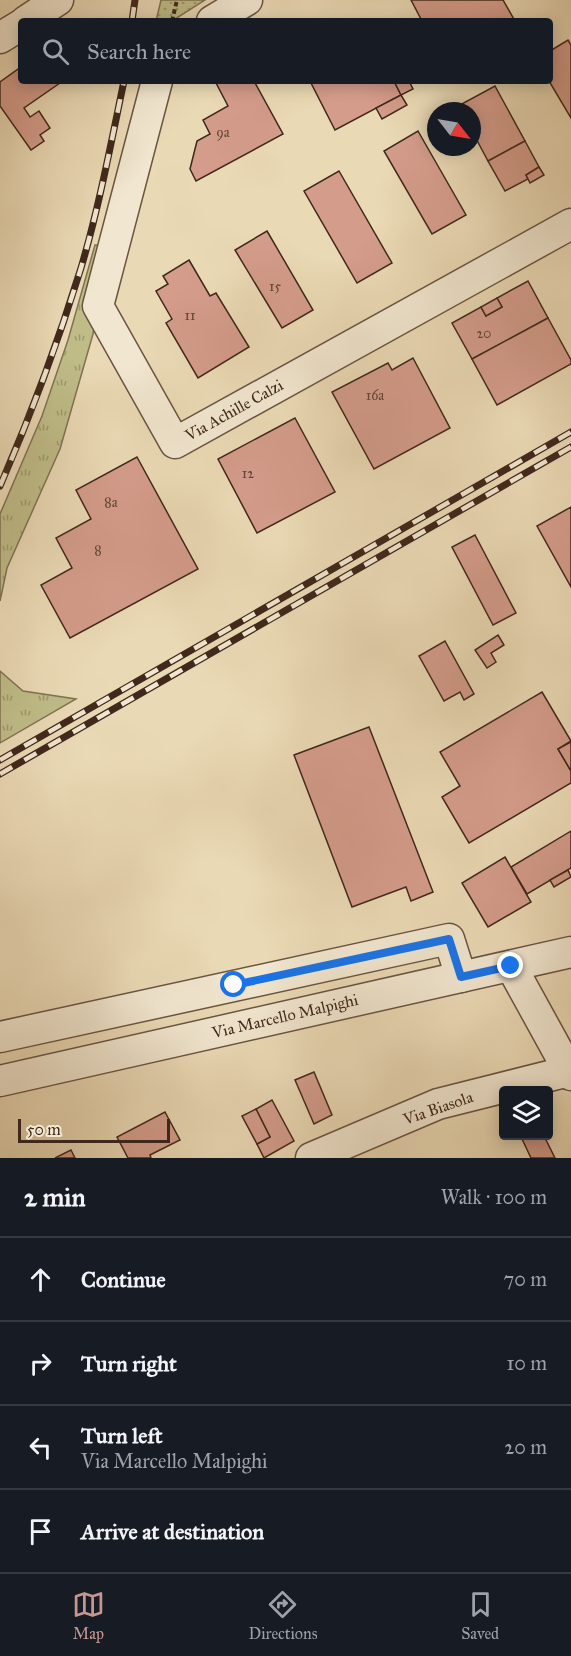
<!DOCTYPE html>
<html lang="en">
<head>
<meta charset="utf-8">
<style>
  body { margin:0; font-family:"IM FELL Great Primer",serif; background:#20242c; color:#f1f3f6 }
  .controls { position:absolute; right:18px; bottom:18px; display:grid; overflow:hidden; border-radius:6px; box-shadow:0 3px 15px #0003 }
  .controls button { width:54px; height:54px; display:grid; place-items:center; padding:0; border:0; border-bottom:2px solid #363941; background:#171b24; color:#f1f3f6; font:30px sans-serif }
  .compass { position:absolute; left:427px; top:102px; width:54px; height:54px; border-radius:50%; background:#171b24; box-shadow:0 3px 15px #0003; rotate:121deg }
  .scale { position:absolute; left:18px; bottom:15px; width:152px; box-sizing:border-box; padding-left:6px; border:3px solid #40281b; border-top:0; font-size:16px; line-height:21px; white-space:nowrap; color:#40281b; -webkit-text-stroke:4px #f1e6cf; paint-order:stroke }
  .stop { position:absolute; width:18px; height:18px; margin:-14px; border:4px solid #1a73e8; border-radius:50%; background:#fff }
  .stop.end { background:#1a73e8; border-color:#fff; box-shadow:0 2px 6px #0008 }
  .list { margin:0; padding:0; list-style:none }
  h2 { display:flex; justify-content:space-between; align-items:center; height:78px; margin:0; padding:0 24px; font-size:26px }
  h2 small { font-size:20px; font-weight:400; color:#9ea1a6 }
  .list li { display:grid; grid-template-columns:39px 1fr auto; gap:18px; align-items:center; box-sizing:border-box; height:84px; padding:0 24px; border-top:2px solid #363941 }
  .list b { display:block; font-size:22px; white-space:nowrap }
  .list p { margin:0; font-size:20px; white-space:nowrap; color:#9ea1a6 }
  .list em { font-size:20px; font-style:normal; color:#9ea1a6 }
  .icon { flex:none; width:33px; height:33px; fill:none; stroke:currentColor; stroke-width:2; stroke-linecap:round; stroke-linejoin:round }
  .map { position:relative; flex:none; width:571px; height:1158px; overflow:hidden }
  .search { position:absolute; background:#171b24; box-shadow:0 3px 15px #0003; left:18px; right:18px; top:18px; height:66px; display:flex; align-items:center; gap:15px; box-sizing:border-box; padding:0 21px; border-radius:6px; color:#9ea1a6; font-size:22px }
  .sheet { height:414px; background:#171b24 }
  nav { display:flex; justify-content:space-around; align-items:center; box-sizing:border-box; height:84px; border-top:2px solid #363941; background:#171b24; font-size:16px; color:#9ea1a6 }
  nav a { display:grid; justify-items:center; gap:3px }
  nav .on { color:#c59692 }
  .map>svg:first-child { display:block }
</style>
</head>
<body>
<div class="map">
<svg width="571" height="1158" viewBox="0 0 571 1158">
  <defs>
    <pattern id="grass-tufts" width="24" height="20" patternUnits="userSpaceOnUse" patternTransform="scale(1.5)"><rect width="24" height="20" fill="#bfbc88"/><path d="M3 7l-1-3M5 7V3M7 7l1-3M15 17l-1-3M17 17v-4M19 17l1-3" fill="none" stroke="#9d996e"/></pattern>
    <pattern id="park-dots" width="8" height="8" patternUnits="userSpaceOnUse" patternTransform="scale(1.5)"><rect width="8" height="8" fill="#bfbc88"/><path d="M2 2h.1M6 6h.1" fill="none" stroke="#9d996e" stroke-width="1.8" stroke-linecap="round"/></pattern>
  </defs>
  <rect width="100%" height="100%" fill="#ead9b5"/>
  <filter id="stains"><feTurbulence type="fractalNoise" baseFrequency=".00333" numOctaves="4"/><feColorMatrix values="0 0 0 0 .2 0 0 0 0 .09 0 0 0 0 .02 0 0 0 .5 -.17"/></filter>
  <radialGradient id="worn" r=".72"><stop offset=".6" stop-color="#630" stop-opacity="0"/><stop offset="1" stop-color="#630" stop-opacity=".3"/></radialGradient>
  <g fill="url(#grass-tufts)" stroke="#807252" stroke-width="1.5">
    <path d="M95,245L107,246L93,334L60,449L7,568L0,601V514L42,416L68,340Z"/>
    <path d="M0,671L23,691L76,699L0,743Z"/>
  </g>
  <path fill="url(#park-dots)" stroke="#807252" stroke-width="1.5" d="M161,0H205L172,21H156Z"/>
  <g fill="#d49c8b" stroke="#40281b" stroke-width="1.5">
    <path d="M411,0H503L515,21H422Z"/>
    <path d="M568,40L571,45V118L549,81L550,51Z"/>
    <path d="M21,67V81H58L60,83L24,108L30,117L39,111L50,128L40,135L44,141L31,150L0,106V82Z"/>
    <path d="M215,81H254L283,134L196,181L190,169L197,141L210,134L203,120L228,106Z"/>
    <path d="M314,81H394L401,95L335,130L311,83Z"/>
    <path d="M394,81H409L413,89L401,95Z"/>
    <path d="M495,86L525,141L488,161L472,131V111H461L458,106Z"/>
    <path d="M401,95L407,105L382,119L376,108Z"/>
    <path d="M418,131L466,215L432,234L384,151Z"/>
    <path d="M525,141L539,167L526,175L528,179L505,191L488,161Z"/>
    <path d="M539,167L544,175L530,183L526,175Z"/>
    <path d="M339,171L392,263L357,283L304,191Z"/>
    <path d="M267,231L313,310L282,328L235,250Z"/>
    <path d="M189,260L210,296L216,293L249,347L198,378L166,323L172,319L156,291L168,284L163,276Z"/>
    <path d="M528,281L548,318L472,359L452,323L481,307L486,316L502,307L497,298Z"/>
    <path d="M497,298L502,307L486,316L481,307Z"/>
    <path d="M548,318L571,360V364L497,405L472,359Z"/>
    <path d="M413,358L450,428L374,469L332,392L388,363L392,370Z"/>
    <path d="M295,418L335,492L257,533L218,459Z"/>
    <path d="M137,457L198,569L70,638L41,585L72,568L56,538L91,519L76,490Z"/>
    <path d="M571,507V587L537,526Z"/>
    <path d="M475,535L516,613L493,625L452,547Z"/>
    <path d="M498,635L504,645L491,653L496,662L487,668L475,650Z"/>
    <path d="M445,641L474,694L464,700L460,692L444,701L419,656Z"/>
    <path d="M542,692L571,741L558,749L571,771V783L469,843L442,797L460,786L440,752Z"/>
    <path d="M369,727L433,892L411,901L406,887L352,907L294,755Z"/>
    <path d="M571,742V771L558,749Z"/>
    <path d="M571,831V868L527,894L511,867Z"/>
    <path d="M505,857L531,902L488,927L462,883Z"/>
    <path d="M568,870L571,877L554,887L550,880Z"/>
    <path d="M314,1072L332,1115L314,1124L295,1080Z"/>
    <path d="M272,1100L294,1141L264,1158L257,1144L270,1137L256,1109Z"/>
    <path d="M256,1109L270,1137L257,1144L242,1116Z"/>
    <path d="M165,1112L180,1140L150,1155L151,1158H128L117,1137Z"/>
    <path d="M530,1136H544L555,1158H531L522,1139Z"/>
    <path d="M71,1150L75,1158H55Z"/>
  </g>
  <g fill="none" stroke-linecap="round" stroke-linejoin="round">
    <defs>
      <g id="minor">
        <path d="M26,21L58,0"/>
        <path d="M212,21L247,0"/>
        <path d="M0,38L21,25"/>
        <path d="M157,81L98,306L175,443L571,224"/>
        <path d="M511,966L571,1075"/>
        <path d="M0,1037L449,939L461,977"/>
        <path d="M0,1081L571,952"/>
        <path d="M311,1158L438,1104L569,1071"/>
      </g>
    </defs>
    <use href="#minor" stroke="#6a5442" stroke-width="33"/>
    <path stroke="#40281b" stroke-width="4" stroke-dasharray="4.5 3" stroke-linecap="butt" d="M172,21L177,0"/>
    <use href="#minor" stroke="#f1e6cf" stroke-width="30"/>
    <defs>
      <g id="rail">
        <path d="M132,21L135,0"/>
        <path d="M0,486C31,415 58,342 81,268C99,207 111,143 124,81"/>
        <path d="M0,760L571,432"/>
        <path d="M0,774L571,447"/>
      </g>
    </defs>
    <use href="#rail" stroke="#40281b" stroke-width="7"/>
    <use href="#rail" stroke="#f1e6cf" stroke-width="4.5" stroke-dasharray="14" stroke-linecap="butt"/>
  </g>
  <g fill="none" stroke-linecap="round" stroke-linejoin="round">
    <path stroke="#1a73e8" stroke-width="8" d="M234,985L449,939L461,977L511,966"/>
  </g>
  <g text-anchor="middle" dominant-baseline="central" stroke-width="6" stroke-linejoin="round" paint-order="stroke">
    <g font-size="14" fill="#654537">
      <text x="223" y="132">9a</text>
      <text x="275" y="286">15</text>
      <text x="190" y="315">11</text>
      <text x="484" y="333">20</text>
      <text x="375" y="395">16a</text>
      <text x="248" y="473">12</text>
      <text x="111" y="502">8a</text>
      <text x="98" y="550">8</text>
    </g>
    <g font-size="16" fill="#40281b" stroke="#f1e6cf">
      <text transform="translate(234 410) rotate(-29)">Via Achille Calzi</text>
      <text transform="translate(285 1016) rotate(-13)">Via Marcello Malpighi</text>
      <text transform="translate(438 1108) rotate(-19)">Via Biasola</text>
    </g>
  </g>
  <rect width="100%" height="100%" filter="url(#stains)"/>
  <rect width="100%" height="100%" fill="url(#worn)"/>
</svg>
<div class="controls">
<button><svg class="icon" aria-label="layers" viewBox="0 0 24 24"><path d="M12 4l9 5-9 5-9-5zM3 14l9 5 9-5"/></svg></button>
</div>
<svg class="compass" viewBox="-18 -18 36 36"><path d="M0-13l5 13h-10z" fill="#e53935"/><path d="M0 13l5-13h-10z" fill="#9ea1a6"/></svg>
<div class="scale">50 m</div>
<div class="stop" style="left:234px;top:985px"></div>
<div class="stop end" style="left:511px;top:966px"></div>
<div class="search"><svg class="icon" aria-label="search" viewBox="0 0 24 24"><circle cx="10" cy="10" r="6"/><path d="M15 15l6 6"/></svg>Search here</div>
</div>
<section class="sheet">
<h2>2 min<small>Walk · 100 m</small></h2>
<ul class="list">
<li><svg class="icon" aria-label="ahead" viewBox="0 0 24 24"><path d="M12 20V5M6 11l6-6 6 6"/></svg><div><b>Continue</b></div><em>70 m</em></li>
<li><svg class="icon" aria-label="right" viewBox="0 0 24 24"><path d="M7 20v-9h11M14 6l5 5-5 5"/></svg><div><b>Turn right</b></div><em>10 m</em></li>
<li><svg class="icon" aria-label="left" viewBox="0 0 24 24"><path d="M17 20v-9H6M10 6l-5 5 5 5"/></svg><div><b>Turn left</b><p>Via Marcello Malpighi</p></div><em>20 m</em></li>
<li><svg class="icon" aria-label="arrive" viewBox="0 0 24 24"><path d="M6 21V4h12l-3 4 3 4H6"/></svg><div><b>Arrive at destination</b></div></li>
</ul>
</section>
<nav>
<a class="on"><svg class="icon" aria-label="map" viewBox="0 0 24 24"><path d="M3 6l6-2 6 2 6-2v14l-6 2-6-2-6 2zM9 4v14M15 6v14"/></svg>Map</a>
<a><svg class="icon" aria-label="directions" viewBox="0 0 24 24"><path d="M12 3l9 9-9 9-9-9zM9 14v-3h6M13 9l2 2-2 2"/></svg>Directions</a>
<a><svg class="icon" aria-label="saved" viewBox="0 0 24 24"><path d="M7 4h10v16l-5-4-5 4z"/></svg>Saved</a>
</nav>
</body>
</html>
